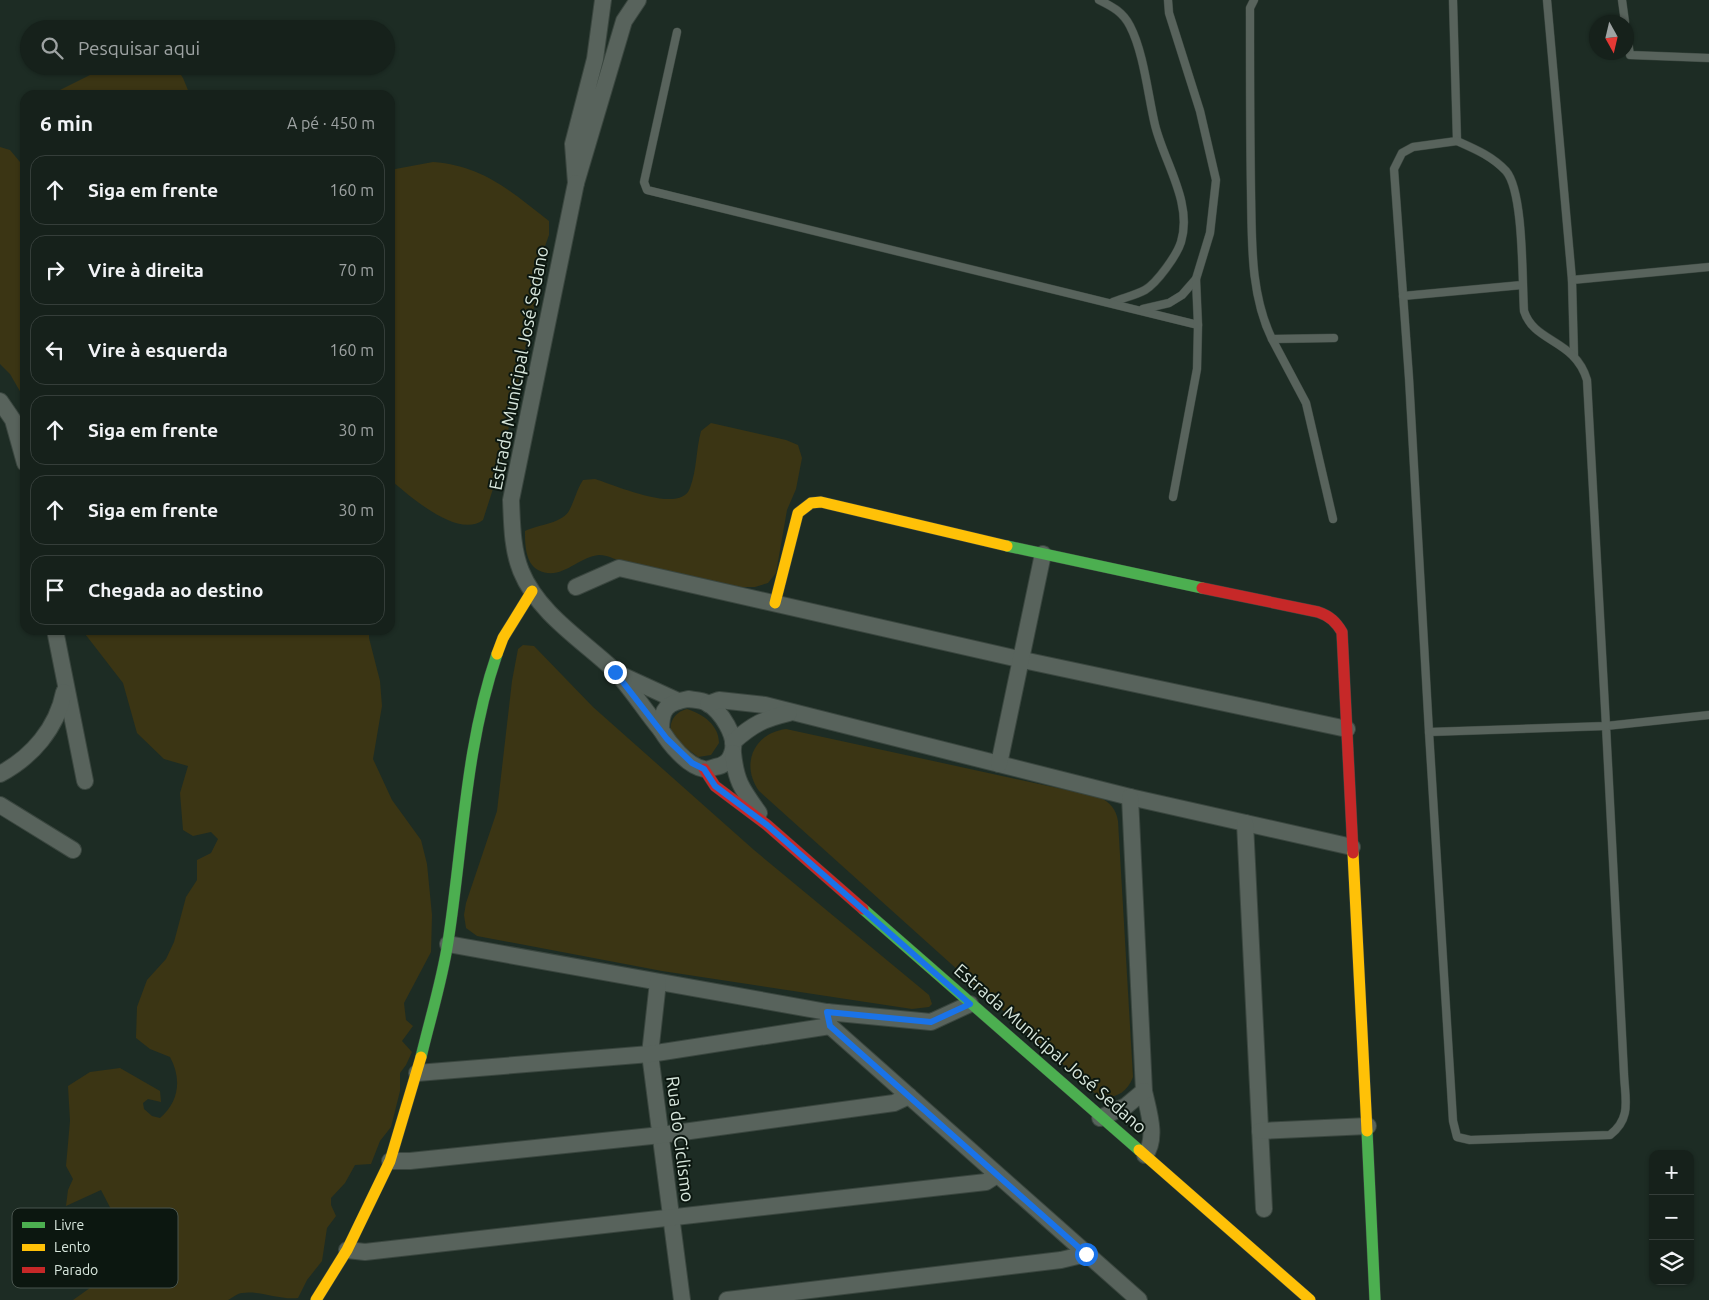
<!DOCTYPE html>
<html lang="pt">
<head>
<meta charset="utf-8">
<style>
  body { margin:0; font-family:Ubuntu,sans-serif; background:#1f2924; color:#f1f3f6 }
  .controls { position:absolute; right:15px; bottom:15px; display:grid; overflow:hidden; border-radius:10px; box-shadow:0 1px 4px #0004 }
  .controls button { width:45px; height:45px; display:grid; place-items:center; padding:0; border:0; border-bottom:1px solid #353e3a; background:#16211b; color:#f1f3f6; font:25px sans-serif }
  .compass { position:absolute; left:1589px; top:15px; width:45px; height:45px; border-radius:50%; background:#16211b; box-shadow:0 1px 4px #0004; rotate:172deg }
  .stop { position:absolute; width:15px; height:15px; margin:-11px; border:4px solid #1a73e8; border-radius:50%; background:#fff }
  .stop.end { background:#1a73e8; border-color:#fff; box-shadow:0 1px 5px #0008 }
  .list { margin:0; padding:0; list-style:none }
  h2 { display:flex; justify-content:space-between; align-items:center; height:65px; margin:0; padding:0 20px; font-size:21px }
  h2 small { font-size:16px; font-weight:400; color:#9ea3a3 }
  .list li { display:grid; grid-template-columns:32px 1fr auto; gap:15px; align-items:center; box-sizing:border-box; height:70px; margin:0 10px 10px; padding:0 10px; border:1px solid #353e3a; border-radius:15px }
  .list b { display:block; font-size:19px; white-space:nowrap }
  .list em { font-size:16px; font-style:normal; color:#9ea3a3 }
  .icon { flex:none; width:28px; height:28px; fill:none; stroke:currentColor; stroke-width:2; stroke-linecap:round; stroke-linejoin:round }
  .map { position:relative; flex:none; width:1709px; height:1300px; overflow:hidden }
  .search { position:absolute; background:#16211b; box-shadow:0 1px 4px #0004; left:20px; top:20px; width:375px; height:55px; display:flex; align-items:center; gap:12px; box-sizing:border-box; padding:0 18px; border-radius:28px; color:#9ea3a3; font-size:19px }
  .panel { position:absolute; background:#16211b; box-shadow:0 1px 4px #0004; left:20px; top:90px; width:375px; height:545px; border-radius:15px }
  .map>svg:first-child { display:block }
</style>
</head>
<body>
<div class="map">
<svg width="1709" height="1300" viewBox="0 0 1709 1300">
  <rect width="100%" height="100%" fill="#1d2c24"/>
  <g fill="#3b3514">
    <path d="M108,66H175L183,78L190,95H50Z"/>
    <path d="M0,147L10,150L25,168V400L10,374L0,364Z"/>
    <path d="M433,162C484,166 510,191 549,221V235L540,260L537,293L501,464L483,520C458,539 411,497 393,482L390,483V170Z"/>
    <path d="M711,423L786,440L798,445L802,458L796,489L787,510L776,573L768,583L755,587H741C703,579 666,572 628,564C618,561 609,555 599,555C577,557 561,582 538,570C525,563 525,543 525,531C539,524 563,524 570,509C575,499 577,489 583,480L595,479C615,485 681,515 690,488C697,470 696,449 701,431Z"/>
    <path d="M82,630H369V638L380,681L382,706L373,759L392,800L421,840L427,864L432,915L431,952L404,1003L406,1020L413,1026L402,1041L412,1052L406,1065L400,1073V1091L391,1127L380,1141L371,1164L355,1165L345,1183L331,1198V1205L336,1216L327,1228L322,1261L307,1280L298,1298C278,1300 259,1290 242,1293C238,1293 232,1298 228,1300H73L118,1268L126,1238L101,1190L66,1206L68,1190L73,1179L66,1166L70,1121L68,1086L90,1072L120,1068L160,1091L161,1102L148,1099L143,1103L144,1109L152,1116L160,1118C179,1102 182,1079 170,1057L150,1049L136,1038L137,1007L147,980L166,959L174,942L186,897L197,880V860L211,853L218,839L211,832L193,836L183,830L180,793L188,766L164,759L137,733L123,683Z"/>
    <path d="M523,645L534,646L593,707L754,850L929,995L932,1004L929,1007L912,1009L662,971L477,936L466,928L464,915L466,903L497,811L512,681L518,649Z"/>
    <path d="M687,709C703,714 719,725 719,743L711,755L698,757C688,748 665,737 672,721C675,714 680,711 687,709Z"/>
    <path d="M786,729L1099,797C1110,802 1116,809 1118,821L1133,1077C1127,1093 1115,1099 1099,1097L759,791C740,764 754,733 786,729Z"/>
  </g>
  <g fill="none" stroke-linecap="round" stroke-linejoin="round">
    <defs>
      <g id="lane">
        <path d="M1099,0C1113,7 1123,12 1130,26C1144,53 1148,96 1155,125C1164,162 1193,203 1181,242C1177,255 1157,283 1145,290C1136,295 1123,298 1113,302"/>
        <path d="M1254,0L1250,8C1250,69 1250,131 1251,192C1252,241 1250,294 1272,339L1334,338"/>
        <path d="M1453,0L1457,141L1413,147L1402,153L1394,169L1409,378L1429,732L1453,1121L1457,1137L1470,1140L1610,1135C1632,1118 1625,1099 1624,1074L1606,726L1709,715"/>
        <path d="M1547,0L1572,280"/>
        <path d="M1622,0L1625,22"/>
        <path d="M1626,29L1630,55L1709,58"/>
        <path d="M677,32L644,182L647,190L1198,325"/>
        <path d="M1403,296L1522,285"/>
        <path d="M1143,309L1169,303L1182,295L1196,279L1210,233L1216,180L1200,111L1169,13L1168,0"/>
        <path d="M1272,339L1306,403L1333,519"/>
        <path d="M1574,355L1572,280L1709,267"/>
        <path d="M1173,497L1197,369L1198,325L1196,279"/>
        <path d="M1429,732L1606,726L1587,380C1575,339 1534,343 1524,311C1522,281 1524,192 1506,171C1492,156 1475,149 1457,141"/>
      </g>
      <g id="street">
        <path d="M603,0L595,59L573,144L576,183L624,21L638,0"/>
        <path d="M576,183L511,500C512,523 512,549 521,571C538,613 582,640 614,670C631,688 645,711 661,730"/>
        <path d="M0,401L13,420L25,463"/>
        <path d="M576,587L619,568L1023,660L1347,729"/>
        <path d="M55,630L85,781"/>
        <path d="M619,674L678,701"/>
        <path d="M688,699C695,700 702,700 707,703C721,711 738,737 732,753C730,761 723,766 715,767C712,768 707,770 704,769C687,766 669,743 661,730C661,708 667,703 688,699Z"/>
        <path d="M708,704L719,700L765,705L1130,797L1352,847"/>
        <path d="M733,742C753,724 764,719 789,713"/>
        <path d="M733,753C736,782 742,789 759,813"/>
        <path d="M999,764L1043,554"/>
        <path d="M0,774C32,757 57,728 64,692"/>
        <path d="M1130,797L1144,1091C1148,1110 1158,1138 1145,1155"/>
        <path d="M0,805L73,850"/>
        <path d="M1245,823L1264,1209"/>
        <path d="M448,944L827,1012L931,1022L970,1004"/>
        <path d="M658,982L650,1054L682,1300"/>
        <path d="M827,1012L830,1026L1139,1300"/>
        <path d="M417,1073L650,1054L830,1026"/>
        <path d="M1100,1118L1126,1106L1144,1091"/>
        <path d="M1260,1131L1368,1126"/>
        <path d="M390,1161H410L661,1135L894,1103L909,1096"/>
        <path d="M347,1250L365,1252L986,1182L997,1175"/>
        <path d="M727,1300L1061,1260L1086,1254"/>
      </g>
      <g id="fast">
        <path d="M1007,546L1202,588"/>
        <path d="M863,909L1139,1150"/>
        <path d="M421,1057C430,1019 442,981 448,942C463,846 465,747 497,654"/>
        <path d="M1367,1131L1375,1300"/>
      </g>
      <g id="slow">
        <path d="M775,603L798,513L811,503L821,502L1007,546"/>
        <path d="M497,654L503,638L532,591"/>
        <path d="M1353,853L1367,1131"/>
        <path d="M1139,1150L1310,1300"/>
        <path d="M316,1300L347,1250L390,1161L421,1057"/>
      </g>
      <g id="jam">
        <path d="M1202,588L1318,612C1330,616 1336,622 1342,632L1353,853"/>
        <path d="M704,769L715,786L767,825L863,909"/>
      </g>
    </defs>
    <use href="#lane" stroke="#3a463f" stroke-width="9"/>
    <use href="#street" stroke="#3a463f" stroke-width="18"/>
    <use href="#fast" stroke="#3a463f" stroke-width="12"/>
    <use href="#slow" stroke="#3a463f" stroke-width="12"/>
    <use href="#jam" stroke="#3a463f" stroke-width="12"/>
    <use href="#lane" stroke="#58635c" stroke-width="8"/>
    <use href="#street" stroke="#58635c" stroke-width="16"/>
    <use href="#fast" stroke="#4caf50" stroke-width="11"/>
    <use href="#slow" stroke="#ffc107" stroke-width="11"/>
    <use href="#jam" stroke="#c62828" stroke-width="11"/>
  </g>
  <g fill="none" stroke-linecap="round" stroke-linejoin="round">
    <path stroke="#1a73e8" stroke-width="6" d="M615,672L667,739L692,763L704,769L715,786L767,825L970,1004L931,1022L827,1012L830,1026L1086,1254"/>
  </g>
  <g text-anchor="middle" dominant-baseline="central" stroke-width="4" stroke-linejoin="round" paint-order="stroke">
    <g font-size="18" fill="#d8e7dd" stroke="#0c1710">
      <text transform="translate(518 368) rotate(-79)">Estrada Municipal José Sedano</text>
      <text transform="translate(1051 1048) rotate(41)">Estrada Municipal José Sedano</text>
      <text transform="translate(681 1139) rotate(83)">Rua do Ciclismo</text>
    </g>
  </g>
  <rect x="12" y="1208" width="166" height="80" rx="8" fill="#0c1710" stroke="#49554e" stroke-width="1"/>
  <rect x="22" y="1222" width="23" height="6" fill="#4caf50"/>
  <rect x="22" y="1244" width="23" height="7" fill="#ffc107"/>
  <rect x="22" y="1267" width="23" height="6" fill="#c62828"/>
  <g font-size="14" fill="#d8e7dd">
    <text x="54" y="1230">Livre</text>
    <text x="54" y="1252">Lento</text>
    <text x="54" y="1275">Parado</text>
  </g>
</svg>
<div class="controls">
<button>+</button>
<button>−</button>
<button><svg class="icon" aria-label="layers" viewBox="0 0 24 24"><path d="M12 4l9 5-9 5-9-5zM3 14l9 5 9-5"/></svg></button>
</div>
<svg class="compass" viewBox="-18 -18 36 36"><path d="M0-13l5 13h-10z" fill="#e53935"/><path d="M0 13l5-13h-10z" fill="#9ea3a3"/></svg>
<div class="stop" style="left:1086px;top:1254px"></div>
<div class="stop end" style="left:615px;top:672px"></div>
<div class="search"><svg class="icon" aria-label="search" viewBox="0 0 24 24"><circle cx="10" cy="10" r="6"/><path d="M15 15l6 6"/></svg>Pesquisar aqui</div>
<section class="panel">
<h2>6 min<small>A pé · 450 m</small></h2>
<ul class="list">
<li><svg class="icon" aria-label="ahead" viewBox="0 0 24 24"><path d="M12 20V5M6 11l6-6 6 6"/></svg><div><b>Siga em frente</b></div><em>160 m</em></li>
<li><svg class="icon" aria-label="right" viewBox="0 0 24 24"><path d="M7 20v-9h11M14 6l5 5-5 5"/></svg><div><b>Vire à direita</b></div><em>70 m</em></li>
<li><svg class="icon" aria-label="left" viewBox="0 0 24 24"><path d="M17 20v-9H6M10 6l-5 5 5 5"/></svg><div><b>Vire à esquerda</b></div><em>160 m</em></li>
<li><svg class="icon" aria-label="ahead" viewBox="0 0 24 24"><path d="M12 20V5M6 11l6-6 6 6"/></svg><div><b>Siga em frente</b></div><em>30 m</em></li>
<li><svg class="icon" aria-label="ahead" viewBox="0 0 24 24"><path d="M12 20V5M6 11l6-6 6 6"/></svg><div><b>Siga em frente</b></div><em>30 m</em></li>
<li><svg class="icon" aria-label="arrive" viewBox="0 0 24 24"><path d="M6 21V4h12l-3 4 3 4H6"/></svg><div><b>Chegada ao destino</b></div></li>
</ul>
</section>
</div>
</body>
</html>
